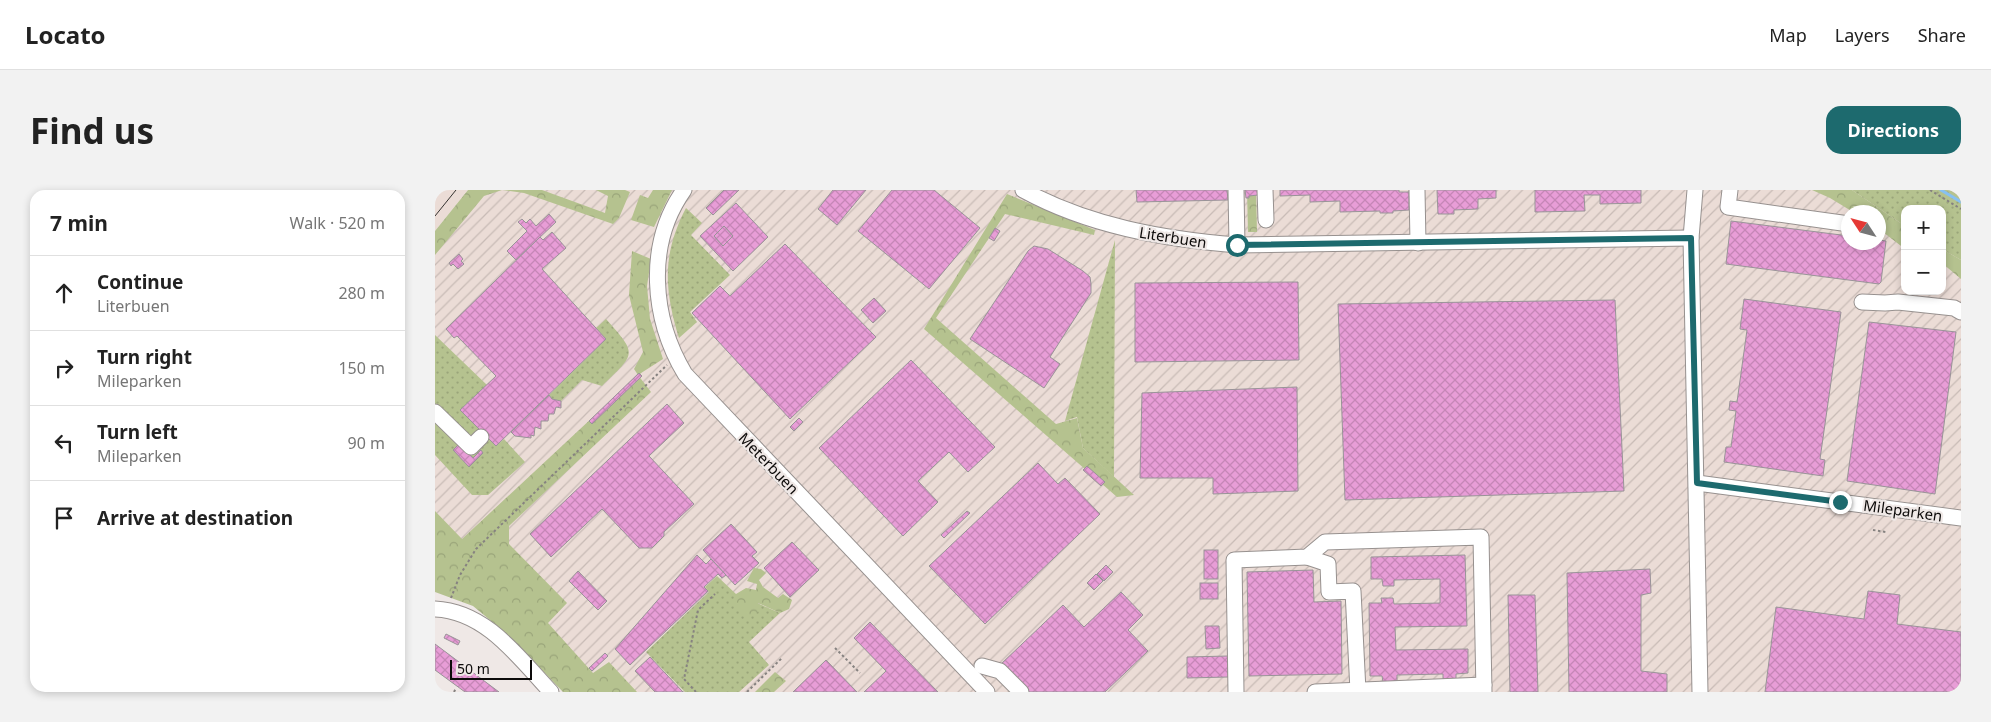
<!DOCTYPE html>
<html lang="en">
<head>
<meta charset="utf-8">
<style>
  body { margin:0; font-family:"Noto Sans",sans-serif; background:#f2f2f2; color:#222 }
  .controls { position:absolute; right:15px; top:15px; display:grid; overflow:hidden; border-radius:10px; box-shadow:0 2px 8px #0003 }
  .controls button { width:45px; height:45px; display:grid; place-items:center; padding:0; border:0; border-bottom:1px solid #e0e0e0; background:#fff; color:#222; font:25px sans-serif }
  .compass { position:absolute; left:1406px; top:15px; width:45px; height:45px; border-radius:50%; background:#fff; box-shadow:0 2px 8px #0003; rotate:306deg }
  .scale { position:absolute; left:15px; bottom:12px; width:82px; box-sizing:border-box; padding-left:5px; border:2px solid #0d0b0a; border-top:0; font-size:14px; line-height:18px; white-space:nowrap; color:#0d0b0a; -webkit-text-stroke:4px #efe8e6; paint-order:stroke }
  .stop { position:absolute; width:15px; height:15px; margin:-11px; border:4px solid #1d6a6e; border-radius:50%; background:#fff }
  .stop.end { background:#1d6a6e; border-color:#fff; box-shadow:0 1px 5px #0008 }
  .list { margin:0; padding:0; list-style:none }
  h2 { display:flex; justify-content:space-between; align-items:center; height:65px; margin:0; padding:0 20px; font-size:21px }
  h2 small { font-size:16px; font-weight:400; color:#767676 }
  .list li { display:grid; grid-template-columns:32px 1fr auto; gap:15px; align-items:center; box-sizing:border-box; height:75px; padding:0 20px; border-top:1px solid #e0e0e0 }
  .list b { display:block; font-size:19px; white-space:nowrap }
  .list p { margin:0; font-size:16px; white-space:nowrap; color:#767676 }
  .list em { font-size:16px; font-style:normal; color:#767676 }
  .icon { flex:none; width:28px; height:28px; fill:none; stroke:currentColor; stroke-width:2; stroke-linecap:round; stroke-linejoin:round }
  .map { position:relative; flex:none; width:1526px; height:502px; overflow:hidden; border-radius:15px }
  header { display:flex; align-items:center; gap:30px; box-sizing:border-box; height:70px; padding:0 25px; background:#fff; border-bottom:1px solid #e0e0e0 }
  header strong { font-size:24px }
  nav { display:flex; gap:28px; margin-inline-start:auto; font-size:18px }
  .intro { display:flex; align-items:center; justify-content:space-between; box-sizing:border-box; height:120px; padding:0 30px }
  h1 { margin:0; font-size:35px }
  .button { padding:12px 22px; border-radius:15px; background:#1d6a6e; color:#fff; font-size:18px; font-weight:700 }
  main { display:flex; gap:30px; padding:0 30px }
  aside { flex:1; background:#fff; border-radius:15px; box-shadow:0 2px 8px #0003 }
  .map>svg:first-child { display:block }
</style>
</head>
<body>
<header>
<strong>Locato</strong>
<nav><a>Map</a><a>Layers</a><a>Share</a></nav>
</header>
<div class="intro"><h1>Find us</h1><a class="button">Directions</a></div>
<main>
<aside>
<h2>7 min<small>Walk · 520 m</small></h2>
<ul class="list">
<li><svg class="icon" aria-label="ahead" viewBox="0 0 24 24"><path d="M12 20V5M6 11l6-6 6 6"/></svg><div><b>Continue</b><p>Literbuen</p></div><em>280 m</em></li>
<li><svg class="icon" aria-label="right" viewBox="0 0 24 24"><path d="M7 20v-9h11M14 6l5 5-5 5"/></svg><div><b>Turn right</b><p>Mileparken</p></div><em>150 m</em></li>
<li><svg class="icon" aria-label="left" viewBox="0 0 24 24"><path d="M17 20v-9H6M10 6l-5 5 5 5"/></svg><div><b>Turn left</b><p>Mileparken</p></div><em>90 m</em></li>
<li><svg class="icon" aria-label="arrive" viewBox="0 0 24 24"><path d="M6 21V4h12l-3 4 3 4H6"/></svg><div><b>Arrive at destination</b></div></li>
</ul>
</aside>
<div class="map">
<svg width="1526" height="502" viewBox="0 0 1526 502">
  <defs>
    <pattern id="industrial-furrows" width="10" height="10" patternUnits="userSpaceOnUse" patternTransform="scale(1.25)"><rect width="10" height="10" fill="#ebdcd6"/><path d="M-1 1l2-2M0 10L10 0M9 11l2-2" fill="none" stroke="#c8bbb6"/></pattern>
    <pattern id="grass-dots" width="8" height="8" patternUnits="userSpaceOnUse" patternTransform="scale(1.25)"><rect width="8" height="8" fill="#b5c28f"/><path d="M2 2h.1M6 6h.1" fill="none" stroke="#9aa57a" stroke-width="1.8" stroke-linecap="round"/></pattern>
    <pattern id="forest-crowns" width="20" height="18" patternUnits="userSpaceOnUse" patternTransform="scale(1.25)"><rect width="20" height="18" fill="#b5c28f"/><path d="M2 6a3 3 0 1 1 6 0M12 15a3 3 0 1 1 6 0" fill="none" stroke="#9aa57a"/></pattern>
    <pattern id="building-cross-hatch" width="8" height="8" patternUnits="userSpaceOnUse" patternTransform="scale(1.25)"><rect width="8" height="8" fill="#e89dd7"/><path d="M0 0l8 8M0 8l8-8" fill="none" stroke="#c686b7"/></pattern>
  </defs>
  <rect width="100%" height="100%" fill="#efe8e6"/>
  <path fill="#ebdcd6" d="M1,0H33L0,41V2Z"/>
  <path fill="url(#industrial-furrows)" fill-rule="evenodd" d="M41,0H1526V502H170L0,322V54ZM1470,19H1507V101H1470ZM1414,22H1444V52H1414Z"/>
  <g fill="url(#grass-dots)">
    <path d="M1417,0H1515L1526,7V70L1507,59V19H1470V36Z"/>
    <path d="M251,18L267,33L256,45L295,85L255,122L262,132L244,148C229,99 227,64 251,18Z"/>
    <path d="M680,50L679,287L648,258L642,227L630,231Z"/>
    <path d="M171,129C203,165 201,163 167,196L147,190L126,211L117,209L114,205L171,149L161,138Z"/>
    <path d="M0,145L52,195L25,220L61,256L69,249L90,272L53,305H37L0,265Z"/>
    <path d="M282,386L301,404V417L322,413L345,423L314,452L334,475L304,502H250L211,462L274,402L270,397Z"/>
  </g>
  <g fill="url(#forest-crowns)">
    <path d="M33,0H107L170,23L173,6L161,0H190L195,2L184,28L178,34L89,3L67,0L49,6L0,65V41Z"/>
    <path d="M218,0H237L219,37L196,30L205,5L213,8Z"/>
    <path d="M812,0H821L822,42H813Z"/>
    <path d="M1377,0H1417L1470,36V59L1444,39V22H1418L1395,8Z"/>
    <path d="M572,4L660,40L659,45L570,24L501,128L621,234L642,228L648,258L699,305L682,307L489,139Z"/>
    <path d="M1507,59L1526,70V89L1507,73Z"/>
    <path d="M197,61L216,69L212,96L215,129L228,169L203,185L216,202L74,336V354L132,413L113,433L158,483L174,472L202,502H128L73,445L38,416L0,402V321L27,349L203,185L199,179L208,162L194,105Z"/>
    <path d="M319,378L326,379L331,383L324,390L328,397L343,408L348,404L357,410L354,419L345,423L323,413L324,421L311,429L301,417V404L311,398L321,400L322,394L312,391Z"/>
    <path d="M340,482L351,491L339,502H320Z"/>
  </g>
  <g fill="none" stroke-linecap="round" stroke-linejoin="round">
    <path stroke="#87c0f2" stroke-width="3" d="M1506,0L1526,12"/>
  </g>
  <g fill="url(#building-cross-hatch)" stroke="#999498" fill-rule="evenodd">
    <path d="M289,0H304L278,25L271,18Z"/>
    <path d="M398,0H431L402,35L383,19Z"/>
    <path d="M457,0H499L545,38L494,99L423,41Z"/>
    <path d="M701,0H792L793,10L702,12Z"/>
    <path d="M810,0H823V5L814,6V8H811Z"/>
    <path d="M845,0H964V2H974V20L958,21V23H945V21L905,22V11L875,12V5L845,6Z"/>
    <path d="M1002,0H1061V8L1043,9V19L1019,20V24H1003Z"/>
    <path d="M1100,0H1206V13L1165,14V5H1149L1150,21L1100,22Z"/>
    <path d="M301,13L333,47L298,81L265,46ZM289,36L298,46L288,56L279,46Z"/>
    <path d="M114,24L121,32L81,70L72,61L92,41L83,32L87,29L91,33L95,29L101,36Z"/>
    <path d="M1296,31L1414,46V52H1444V50L1451,51L1446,92L1444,94L1291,74Z"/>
    <path d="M289,36L298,46L288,56L279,46Z"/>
    <path d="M560,38L565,41L559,51L554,48Z"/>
    <path d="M117,42L131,58L107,79L171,149L61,256L25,220L61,186L22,146L19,148L11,139L105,47L108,50Z"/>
    <path d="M350,54L441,147L355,229L257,123L285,96L295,106Z"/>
    <path d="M599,56L613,59L648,81L655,87L656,94V103L615,167L625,174L609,198L535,149L593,61Z"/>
    <path d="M24,64L28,69L26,71L29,74L23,79L18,74L16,76L14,73Z"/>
    <path d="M863,92L864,170L700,172V93Z"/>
    <path d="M439,108L451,121L438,133L426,120Z"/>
    <path d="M1309,109L1406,122L1385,269L1390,270L1388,286L1289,272L1291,257H1296L1301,221L1294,220L1295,211L1302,212L1312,140L1305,139Z"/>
    <path d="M1180,110L1189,301L910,310L903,114Z"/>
    <path d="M1434,132L1521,142L1500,304L1412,291Z"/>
    <path d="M476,170L560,257L533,282L514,262L483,291L503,312L468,346L384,258Z"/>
    <path d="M204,183L207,186L157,234L154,231Z"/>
    <path d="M862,197L863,301L778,304V288H705L707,203Z"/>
    <path d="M114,205L117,209L126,211V218L121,217L119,224H114L113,231H106V239L100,237L99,246L96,245V248L80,246L76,242Z"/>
    <path d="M232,214L249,233L214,266L259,314L229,342V346L217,358H204L167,319L116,367L95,344Z"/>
    <path d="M364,228L368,232L359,241L355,237Z"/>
    <path d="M24,254L38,268L46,260L48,263L34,277L18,260Z"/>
    <path d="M603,273L623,294L630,288L665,324L550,434L494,376Z"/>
    <path d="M652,276L670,292L666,296L648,280Z"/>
    <path d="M532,321L535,323L509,348L506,345Z"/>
    <path d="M296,334L322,362L317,366L324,373L300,395L268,360Z"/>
    <path d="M357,352L384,380L355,407L329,378Z"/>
    <rect x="769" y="360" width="14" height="29"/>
    <path d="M262,365L271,374L276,369L291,385L287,388L283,384L269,397L273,401L195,475L180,459Z"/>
    <path d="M1030,365L1032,436L960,437L961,460L1033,459V483L1021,484V490H1008V484L962,485V491L948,492L947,486H935L934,413H947L946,408H958L959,414L1005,413V389L959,390V396H948L947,389H936V367Z"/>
    <path d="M671,375L678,382L669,391L662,384Z"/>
    <path d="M1215,379L1216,403L1206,405V481L1232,484V502H1134L1132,383Z"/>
    <path d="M878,380L879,412L906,411L907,484L814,486L812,382Z"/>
    <path d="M143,381L172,411L163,420L134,391Z"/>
    <path d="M661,384L668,391L659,400L652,393Z"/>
    <rect x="765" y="393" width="18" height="16"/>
    <path d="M1433,401L1465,405L1462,434L1526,442V502H1330L1341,417L1429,429Z"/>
    <path d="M686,402L708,425L693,440L713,461L670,502H593L566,474L628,415L649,437Z"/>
    <path d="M1073,405H1100L1103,502H1075Z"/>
    <path d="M435,432L503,502H429L451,481L419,448Z"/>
    <path d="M770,436H784L785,458L771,459Z"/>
    <path d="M11,444L25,451L23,455L9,448Z"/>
    <path d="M0,454L64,502H30L0,480Z"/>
    <path d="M170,463L173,466L157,481L154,478Z"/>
    <path d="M793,466V487L752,488V467Z"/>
    <path d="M215,467L248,502H220L200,481Z"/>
    <path d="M391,470L422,502H358Z"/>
  </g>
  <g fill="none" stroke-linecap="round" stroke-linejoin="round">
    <defs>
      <g id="minor">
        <path d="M249,0C210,55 217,129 250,184L552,502"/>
        <path d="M588,0C654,36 728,49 802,55L1256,48"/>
        <path d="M801,0L802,55"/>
        <path d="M830,0L831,30"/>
        <path d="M982,0L983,53"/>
        <path d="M1260,0L1256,48L1265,502"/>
        <path d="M1295,0L1293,17L1414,34"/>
        <path d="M1427,112L1450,113L1463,112L1519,118L1526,122"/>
        <path d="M0,222L36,257L46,247"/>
        <path d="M1262,293L1526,328"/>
        <path d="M872,367L893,374L894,402L918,401L923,501"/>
        <path d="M0,419C51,421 84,468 116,502"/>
        <path d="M547,476L565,481L586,502"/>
        <path d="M801,502L799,370L872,367L890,352L1046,347L1049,502"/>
        <path d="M880,502L1049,495"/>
      </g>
    </defs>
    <use href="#minor" stroke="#97918f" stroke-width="17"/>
    <g stroke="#868280" stroke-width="2" stroke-dasharray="2.5 2.5" stroke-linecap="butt">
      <path d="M1495,0L1526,19"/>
      <path d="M1438,340L1451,342"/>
      <path d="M16,408L25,385L41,359L232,175"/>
      <path d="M400,458L425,483"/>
      <path d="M19,502L21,498"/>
      <path d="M261,502L249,489L263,420L280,404"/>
      <path d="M312,502L347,468"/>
    </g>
    <use href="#minor" stroke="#fff" stroke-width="15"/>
    <path stroke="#363331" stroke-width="1" d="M0,26L21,0"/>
  </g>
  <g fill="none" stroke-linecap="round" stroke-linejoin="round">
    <path stroke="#1d6a6e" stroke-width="6" d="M802,55L1256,48L1262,293L1405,312"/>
  </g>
  <g text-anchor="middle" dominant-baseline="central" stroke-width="4.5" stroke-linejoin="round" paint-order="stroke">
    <g font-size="15" fill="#0d0b0a" stroke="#efe8e6">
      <text transform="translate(738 47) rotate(9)">Literbuen</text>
      <text transform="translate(334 273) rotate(46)">Meterbuen</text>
      <text transform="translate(1468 320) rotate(8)">Mileparken</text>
    </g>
  </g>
</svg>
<div class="controls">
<button>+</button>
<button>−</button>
</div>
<svg class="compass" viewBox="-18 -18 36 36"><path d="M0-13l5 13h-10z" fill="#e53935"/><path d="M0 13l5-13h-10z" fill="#767676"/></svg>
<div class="scale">50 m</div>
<div class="stop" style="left:802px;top:55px"></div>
<div class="stop end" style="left:1405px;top:312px"></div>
</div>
</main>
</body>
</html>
